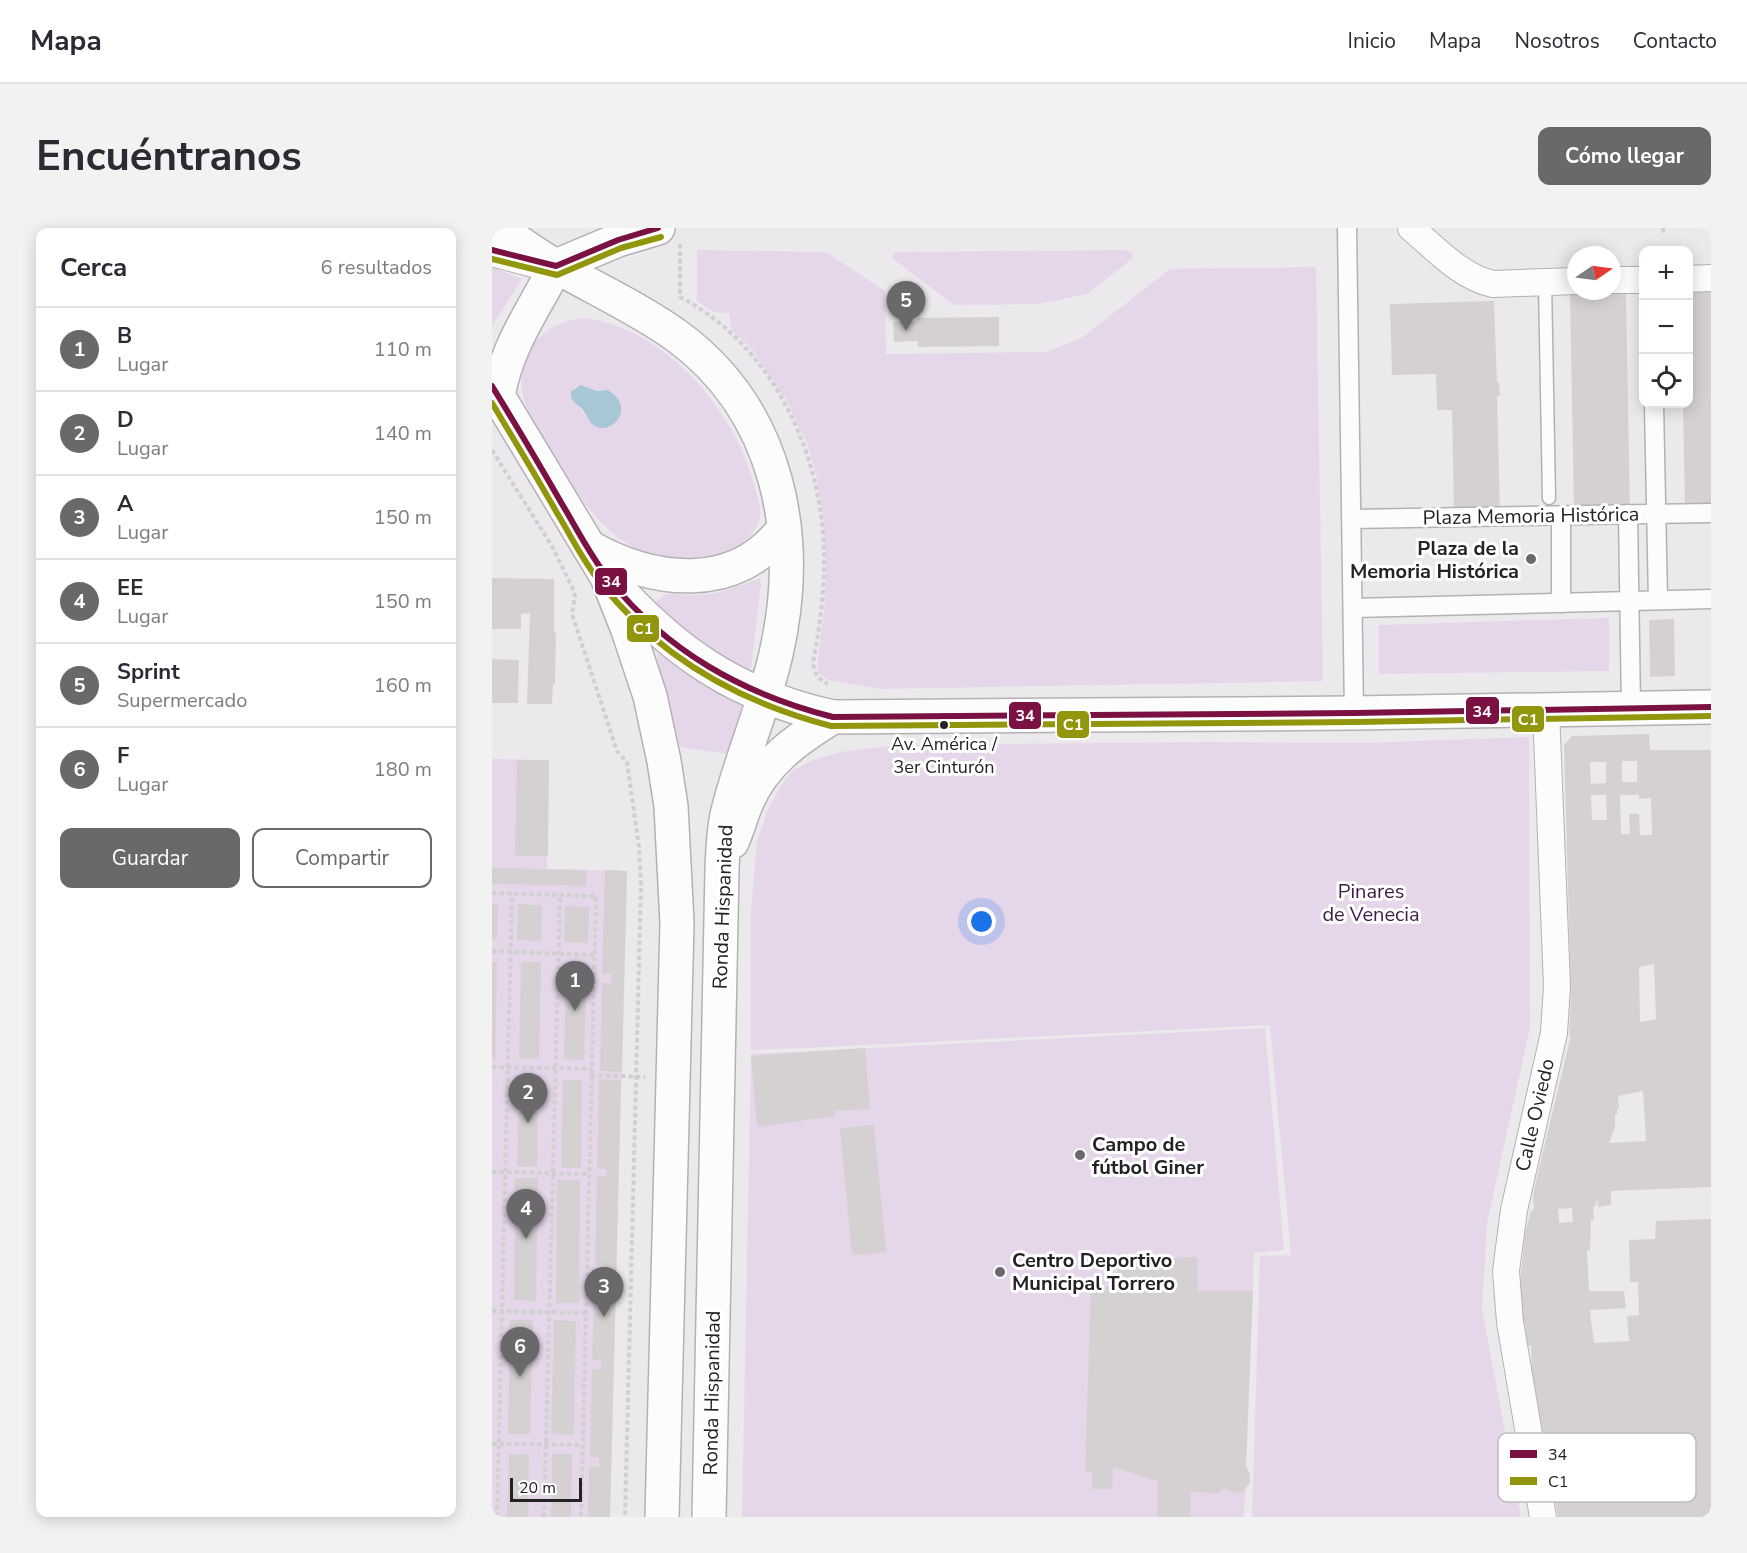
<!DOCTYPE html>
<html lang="es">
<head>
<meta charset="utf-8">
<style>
  body { margin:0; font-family:"Nunito Sans",sans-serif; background:#f2f2f3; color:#2b2b33 }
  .controls { position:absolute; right:18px; top:18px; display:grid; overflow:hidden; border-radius:12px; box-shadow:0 3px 15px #0003 }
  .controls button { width:54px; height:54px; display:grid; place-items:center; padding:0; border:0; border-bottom:2px solid #e1e1e2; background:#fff; color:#2b2b33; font:30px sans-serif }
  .compass { position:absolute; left:1075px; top:18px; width:54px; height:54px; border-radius:50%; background:#fff; box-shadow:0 3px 15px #0003; rotate:77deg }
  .scale { position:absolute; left:18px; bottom:15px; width:72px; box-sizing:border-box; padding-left:6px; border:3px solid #242225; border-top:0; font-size:16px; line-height:21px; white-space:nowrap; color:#242225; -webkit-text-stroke:4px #fff; paint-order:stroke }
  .you { position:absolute; left:490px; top:694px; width:21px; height:21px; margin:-15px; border:4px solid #fff; border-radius:50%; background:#1a73e8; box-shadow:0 0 0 9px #1a73e833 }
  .badge { display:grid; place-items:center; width:39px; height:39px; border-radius:50%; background:#6a686b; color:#fff; font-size:20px; font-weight:700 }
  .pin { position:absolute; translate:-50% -50px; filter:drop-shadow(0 2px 3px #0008) }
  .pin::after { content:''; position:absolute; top:32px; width:21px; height:18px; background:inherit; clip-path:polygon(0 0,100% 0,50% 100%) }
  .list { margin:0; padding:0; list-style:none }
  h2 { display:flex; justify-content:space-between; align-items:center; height:78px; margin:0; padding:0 24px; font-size:26px }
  h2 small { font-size:20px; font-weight:400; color:#7c7c81 }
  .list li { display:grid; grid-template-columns:39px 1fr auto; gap:18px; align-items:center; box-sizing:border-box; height:84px; padding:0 24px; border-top:2px solid #e1e1e2 }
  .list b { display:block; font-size:22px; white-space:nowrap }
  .list p { margin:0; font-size:20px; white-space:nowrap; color:#7c7c81 }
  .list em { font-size:20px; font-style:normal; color:#7c7c81 }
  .actions { display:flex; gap:12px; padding:18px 24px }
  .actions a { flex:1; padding:14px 0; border:2px solid #6a686b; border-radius:12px; text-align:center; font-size:21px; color:#6a686b }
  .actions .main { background:#6a686b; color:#fff }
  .icon { flex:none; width:33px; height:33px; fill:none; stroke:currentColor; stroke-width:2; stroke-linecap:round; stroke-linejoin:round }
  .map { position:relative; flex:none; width:1219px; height:1289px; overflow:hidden; border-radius:12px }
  header { display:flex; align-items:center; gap:36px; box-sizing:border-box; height:84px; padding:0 30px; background:#fff; border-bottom:2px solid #e1e1e2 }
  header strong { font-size:28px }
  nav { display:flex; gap:33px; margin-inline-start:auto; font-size:21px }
  .intro { display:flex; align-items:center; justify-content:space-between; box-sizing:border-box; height:144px; padding:0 36px }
  h1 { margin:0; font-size:42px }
  .button { padding:15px 27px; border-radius:12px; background:#6a686b; color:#fff; font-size:21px; font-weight:700 }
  main { display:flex; gap:36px; padding:0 36px }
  aside { flex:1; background:#fff; border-radius:12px; box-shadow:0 3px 15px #0003 }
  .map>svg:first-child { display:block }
</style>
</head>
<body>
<header>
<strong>Mapa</strong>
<nav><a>Inicio</a><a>Mapa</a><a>Nosotros</a><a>Contacto</a></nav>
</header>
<div class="intro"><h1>Encuéntranos</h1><a class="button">Cómo llegar</a></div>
<main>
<aside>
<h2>Cerca<small>6 resultados</small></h2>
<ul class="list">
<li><span class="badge">1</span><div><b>B</b><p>Lugar</p></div><em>110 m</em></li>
<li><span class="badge">2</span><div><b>D</b><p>Lugar</p></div><em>140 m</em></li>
<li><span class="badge">3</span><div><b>A</b><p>Lugar</p></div><em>150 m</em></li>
<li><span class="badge">4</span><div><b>EE</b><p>Lugar</p></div><em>150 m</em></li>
<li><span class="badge">5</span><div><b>Sprint</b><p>Supermercado</p></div><em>160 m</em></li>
<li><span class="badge">6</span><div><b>F</b><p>Lugar</p></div><em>180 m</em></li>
</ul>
<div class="actions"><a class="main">Guardar</a><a>Compartir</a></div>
</aside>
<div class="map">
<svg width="1219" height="1289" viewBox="0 0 1219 1289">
  <rect width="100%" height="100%" fill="#ece9ed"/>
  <g fill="#e5d6ea" fill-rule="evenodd">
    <path d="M205,22L332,24L337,26L393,63L394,126L554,124L588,111L678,41L824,39L831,453L388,461L336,452L327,445L325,439L333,374L334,334L331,286L323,242L314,213L295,173L261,123L239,101L237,85L221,84L205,73Z"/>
    <path d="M633,22L639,24L641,30L595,66L546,76L462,77L400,30L401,26L404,24Z"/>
    <path d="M0,39L30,51L0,98Z"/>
    <path d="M90,90C171,98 240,179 261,253C264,265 271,281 267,293C256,325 216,331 187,330C167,330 147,323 131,313C102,293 83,263 66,233C55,215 42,197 34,178C18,133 45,96 90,90ZM93,158C103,165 113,160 122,166L99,194L79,169V163L83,159Z"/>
    <path d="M268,350L269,355L259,441L253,443C219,424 190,402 163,375L174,366L206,367L224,365L256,355Z"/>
    <path d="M1117,390V443L887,446V397Z"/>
    <path d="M167,426L213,459L250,476L237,526L188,519L165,430V427Z"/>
    <path d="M1037,509L1038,799L995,995L990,1081L1029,1289H760L768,1028L799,1027L778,797L336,819L259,822V683L265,613L276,581L289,558L299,544L319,533L348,524L405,517L717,514L876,515Z"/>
    <path d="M0,531L57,532L55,641L135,643L118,1289H0Z"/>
    <path d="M773,800L792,1022L762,1025L752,1289H250L259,826Z"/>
  </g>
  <path fill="#a7c7d6" d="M89,157L105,163L116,162C147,181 116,212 99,195C96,191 94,186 91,182C87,177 81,175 79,169V163Z"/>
  <g fill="#d5d1d3" fill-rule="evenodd">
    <path d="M1219,63V281L1193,282L1191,176H1196V64Z"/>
    <path d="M1134,65L1138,283L1082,284L1078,66Z"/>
    <path d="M1002,73L1005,155L1007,154L1008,168H1005L1008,285L962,286L960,182H945L944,146L900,147L898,76Z"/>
    <path d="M507,89V118L426,119L425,113L402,114L401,94L425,93V90Z"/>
    <path d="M0,350L62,351V405H64L63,456H61L60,476H35L38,385L29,386V401H0Z"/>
    <path d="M1182,391L1183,448L1158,449L1157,392Z"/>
    <path d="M0,431L27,432L26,475H0Z"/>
    <path d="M1157,506L1158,522H1219V959L1119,963V977L1106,979L1105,970L1103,979H1101L1102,992H1099L1098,1022H1095L1097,1063H1132L1134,1080L1098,1082L1099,1092L1102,1115L1137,1113L1135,1088L1147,1087L1146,1054H1138L1137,1012L1163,1011L1164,993L1219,991V1289H1066L1040,1142L1039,1117L1035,1118L1033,1095H1030L1027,1066L1033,1006L1039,983L1042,982L1041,966L1079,807L1077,808L1079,765L1072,517L1080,508ZM1130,533H1145V554H1130ZM1098,534H1114V555L1099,556ZM1099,567H1114L1115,592H1100ZM1128,567H1147V571L1159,570L1160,607H1148L1147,586H1137L1138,606H1129ZM1162,736L1164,791L1148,794L1147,739ZM1151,863L1154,913L1117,915L1123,899V886H1125V881H1127L1126,868ZM1080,980L1081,994L1067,995L1066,981ZM1149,1216L1151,1264L1126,1265L1118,1217Z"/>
    <path d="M25,532H57L56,628H23Z"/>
    <path d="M0,640L94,642V658L0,656Z"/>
    <path d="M113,642L135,643L130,844L108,843L110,755H119V746H110Z"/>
    <path d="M0,676H6L5,711H0Z"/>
    <path d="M26,676L50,677L49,713L25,712Z"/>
    <path d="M73,678L97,679L96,715L72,714Z"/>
    <path d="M0,734H5L3,831H0Z"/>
    <path d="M29,734H49L47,831H27Z"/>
    <path d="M74,734H95L92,832L72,831Z"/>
    <path d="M373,820L378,881L343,883V888L265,899L259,828Z"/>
    <path d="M27,851H46L45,939L25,938Z"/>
    <path d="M107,851L129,852L118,1289H96L97,1239H107V1229H98L100,1141H109V1133L100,1132L103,1045H112V1037H103L105,948H114V941H105Z"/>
    <path d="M71,852H90L89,940H69Z"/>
    <path d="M382,897L394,1024L360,1027L348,900Z"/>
    <path d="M23,950H46L44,1073L22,1072Z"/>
    <path d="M65,952H88L87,1075H64Z"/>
    <path d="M705,1029L706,1063H761L754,1238L758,1246V1254L751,1264L743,1265L731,1260L727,1265L699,1264L698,1289H665L666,1253L621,1239L620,1261H600V1244L593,1243L599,1058L626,1059L625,1035Z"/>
    <path d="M18,1092H41L38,1206H16Z"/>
    <path d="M62,1092L84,1093L82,1207L59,1206Z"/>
    <path d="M17,1226L37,1227L36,1289H15Z"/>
    <path d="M60,1226H80L79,1289H59Z"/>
  </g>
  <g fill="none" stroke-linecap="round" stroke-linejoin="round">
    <defs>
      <path id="service" d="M1053,54L1057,270"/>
      <g id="pedestrian">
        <path d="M855,0L862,485"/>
        <path d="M1162,176L1166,372"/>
        <path d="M1136,286L1139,479"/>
        <path d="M859,291L1219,285"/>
        <path d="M1069,375V288"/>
        <path d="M861,380L1219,371"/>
      </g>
      <g id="minor">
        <path d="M919,0C943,20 970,50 1001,56L1084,53"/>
        <path d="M1196,51L1219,50"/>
        <path d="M1120,52H1152"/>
        <path d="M1051,1289L1018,1094L1014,1043L1022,982L1062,805L1065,758L1054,482"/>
      </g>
      <path id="tertiary" d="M0,22L57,37"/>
      <g id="primary">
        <path d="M64,38L126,12L166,0"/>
        <path d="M116,350C180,423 244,468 341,489L862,485L1219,479"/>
        <path d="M240,614C246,601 249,587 255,574C272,534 305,511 341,489"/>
      </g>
      <g id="trunk">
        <path d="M7,0C26,14 46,28 67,40C106,62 149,82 185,108C287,183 311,308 284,426C272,479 249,530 236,583C231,601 231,622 230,641L217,1289"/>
        <path d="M0,158L115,349L136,402L158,468L172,533L179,578L185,695L170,1289"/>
        <path d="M6,168C15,117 41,83 64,38"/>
        <path d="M97,319C161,355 244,366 292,300"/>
      </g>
    </defs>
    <use href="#service" stroke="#b4b1b5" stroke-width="15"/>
    <use href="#pedestrian" stroke="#b4b1b5" stroke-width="21"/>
    <use href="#minor" stroke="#b4b1b5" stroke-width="28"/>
    <use href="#tertiary" stroke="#b4b1b5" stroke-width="34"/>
    <use href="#primary" stroke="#b4b1b5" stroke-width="36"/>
    <use href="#trunk" stroke="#b4b1b5" stroke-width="36"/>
    <g stroke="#d1d0d1" stroke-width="4" stroke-dasharray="4.5 3" stroke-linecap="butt">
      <path d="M1171,0V7"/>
      <path d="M188,16V69C280,117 330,224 332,325C333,360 328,399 321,434C322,445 326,451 336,456"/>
      <path d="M0,222L61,320L81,361L83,368L80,386L125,523L135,534L147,619L149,656L133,1289"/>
      <path d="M0,665L104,668L89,1289"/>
      <path d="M0,723L102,727"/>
      <path d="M0,839L100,841"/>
      <path d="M99,847L153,849"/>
      <path d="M0,944L97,946"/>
      <path d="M0,1083L94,1085"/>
      <path d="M0,1216L90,1217"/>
      <path d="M5,1289L20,666"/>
      <path d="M52,1289L68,667"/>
    </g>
    <use href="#service" stroke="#fcfcfc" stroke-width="12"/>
    <use href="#pedestrian" stroke="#fcfcfc" stroke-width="18"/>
    <use href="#minor" stroke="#fcfcfc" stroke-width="26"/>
    <use href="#tertiary" stroke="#fcfcfc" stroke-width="32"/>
    <use href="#primary" stroke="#fcfcfc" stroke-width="33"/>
    <use href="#trunk" stroke="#fcfcfc" stroke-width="33"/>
    <defs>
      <g id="bus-1">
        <path d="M0,22L64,38L126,12L166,0"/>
        <path d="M0,158C24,197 47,236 70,276C85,301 98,327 116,350C175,424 251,466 341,489L862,485L1219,479"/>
      </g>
      <g id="bus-2">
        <path d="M0,31L65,47L129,20L169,9"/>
        <path d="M0,175C22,212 44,248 65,285C79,308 91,333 108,354C167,430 247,474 339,498L862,494L1219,488"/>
      </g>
    </defs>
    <use href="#bus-1" stroke="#fff" stroke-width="10"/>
    <use href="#bus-2" stroke="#fff" stroke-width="10"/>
    <use href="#bus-1" stroke="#7a1142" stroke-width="6"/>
    <use href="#bus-2" stroke="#91960c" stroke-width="6"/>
  </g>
  <g fill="#6a686b" stroke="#fff" stroke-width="2">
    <circle cx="1039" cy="331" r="6"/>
    <circle cx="588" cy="927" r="6"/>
    <circle cx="508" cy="1044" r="6"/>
  </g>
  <circle fill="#242225" stroke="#fff" stroke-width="2" cx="452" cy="497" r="5"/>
  <g text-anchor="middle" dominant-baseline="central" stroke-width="6" stroke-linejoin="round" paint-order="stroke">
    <g font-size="18" fill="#242225" stroke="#fff">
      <text x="452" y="516">Av. América /<tspan x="452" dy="23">3er Cinturón</tspan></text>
    </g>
    <g font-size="20" fill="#242225" stroke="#fff">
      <text transform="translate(1039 288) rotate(-1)">Plaza Memoria Histórica</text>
      <text transform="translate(231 679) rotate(-88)">Ronda Hispanidad</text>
      <text transform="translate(1043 887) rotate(-77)">Calle Oviedo</text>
      <text transform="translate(220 1165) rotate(-89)">Ronda Hispanidad</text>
    </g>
    <g font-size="20" font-weight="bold" fill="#242225" stroke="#fff" text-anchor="start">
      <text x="1027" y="320" text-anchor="end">Plaza de la<tspan x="1027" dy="23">Memoria Histórica</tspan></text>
      <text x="600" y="916">Campo de<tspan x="600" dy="23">fútbol Giner</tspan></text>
      <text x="520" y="1032">Centro Deportivo<tspan x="520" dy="23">Municipal Torrero</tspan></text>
    </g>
    <g font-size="20" fill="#3e1b48" stroke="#fff">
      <text x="879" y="663">Pinares<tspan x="879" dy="23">de Venecia</tspan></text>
    </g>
  </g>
  <rect x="1006" y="1205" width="198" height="69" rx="9" fill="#fff" stroke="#bdbdbe" stroke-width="1.5"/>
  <rect x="1018" y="1222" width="27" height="8" fill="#7a1142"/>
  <rect x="1018" y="1249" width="27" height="8" fill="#91960c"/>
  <g font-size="16" fill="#242225">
    <text x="1056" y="1232">34</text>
    <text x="1056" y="1259">C1</text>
  </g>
  <g stroke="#fff" stroke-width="2">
    <rect x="102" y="339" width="34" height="29" rx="6" fill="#7a1142"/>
    <rect x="134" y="386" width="34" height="29" rx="6" fill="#91960c"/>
    <rect x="973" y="468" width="35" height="29" rx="6" fill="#7a1142"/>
    <rect x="516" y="473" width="34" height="29" rx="6" fill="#7a1142"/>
    <rect x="1019" y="477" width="34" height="28" rx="6" fill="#91960c"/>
    <rect x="564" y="482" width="34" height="29" rx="6" fill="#91960c"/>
  </g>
  <g font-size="16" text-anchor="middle" font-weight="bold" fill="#fff">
    <text x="119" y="359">34</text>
    <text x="151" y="406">C1</text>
    <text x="990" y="489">34</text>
    <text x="533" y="493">34</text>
    <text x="1036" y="497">C1</text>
    <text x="581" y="502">C1</text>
  </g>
</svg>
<div class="controls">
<button>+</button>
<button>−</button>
<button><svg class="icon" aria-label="locate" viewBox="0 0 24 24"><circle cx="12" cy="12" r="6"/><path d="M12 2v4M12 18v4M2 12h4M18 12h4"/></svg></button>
</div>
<svg class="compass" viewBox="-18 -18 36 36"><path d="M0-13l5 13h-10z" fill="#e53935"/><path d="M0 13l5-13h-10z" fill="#7c7c81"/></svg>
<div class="scale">20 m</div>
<div class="you"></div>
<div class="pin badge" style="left:83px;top:783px">1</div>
<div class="pin badge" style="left:36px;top:895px">2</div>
<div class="pin badge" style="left:112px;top:1089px">3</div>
<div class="pin badge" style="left:34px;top:1011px">4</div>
<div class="pin badge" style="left:414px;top:103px">5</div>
<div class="pin badge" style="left:28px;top:1149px">6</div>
</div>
</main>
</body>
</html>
